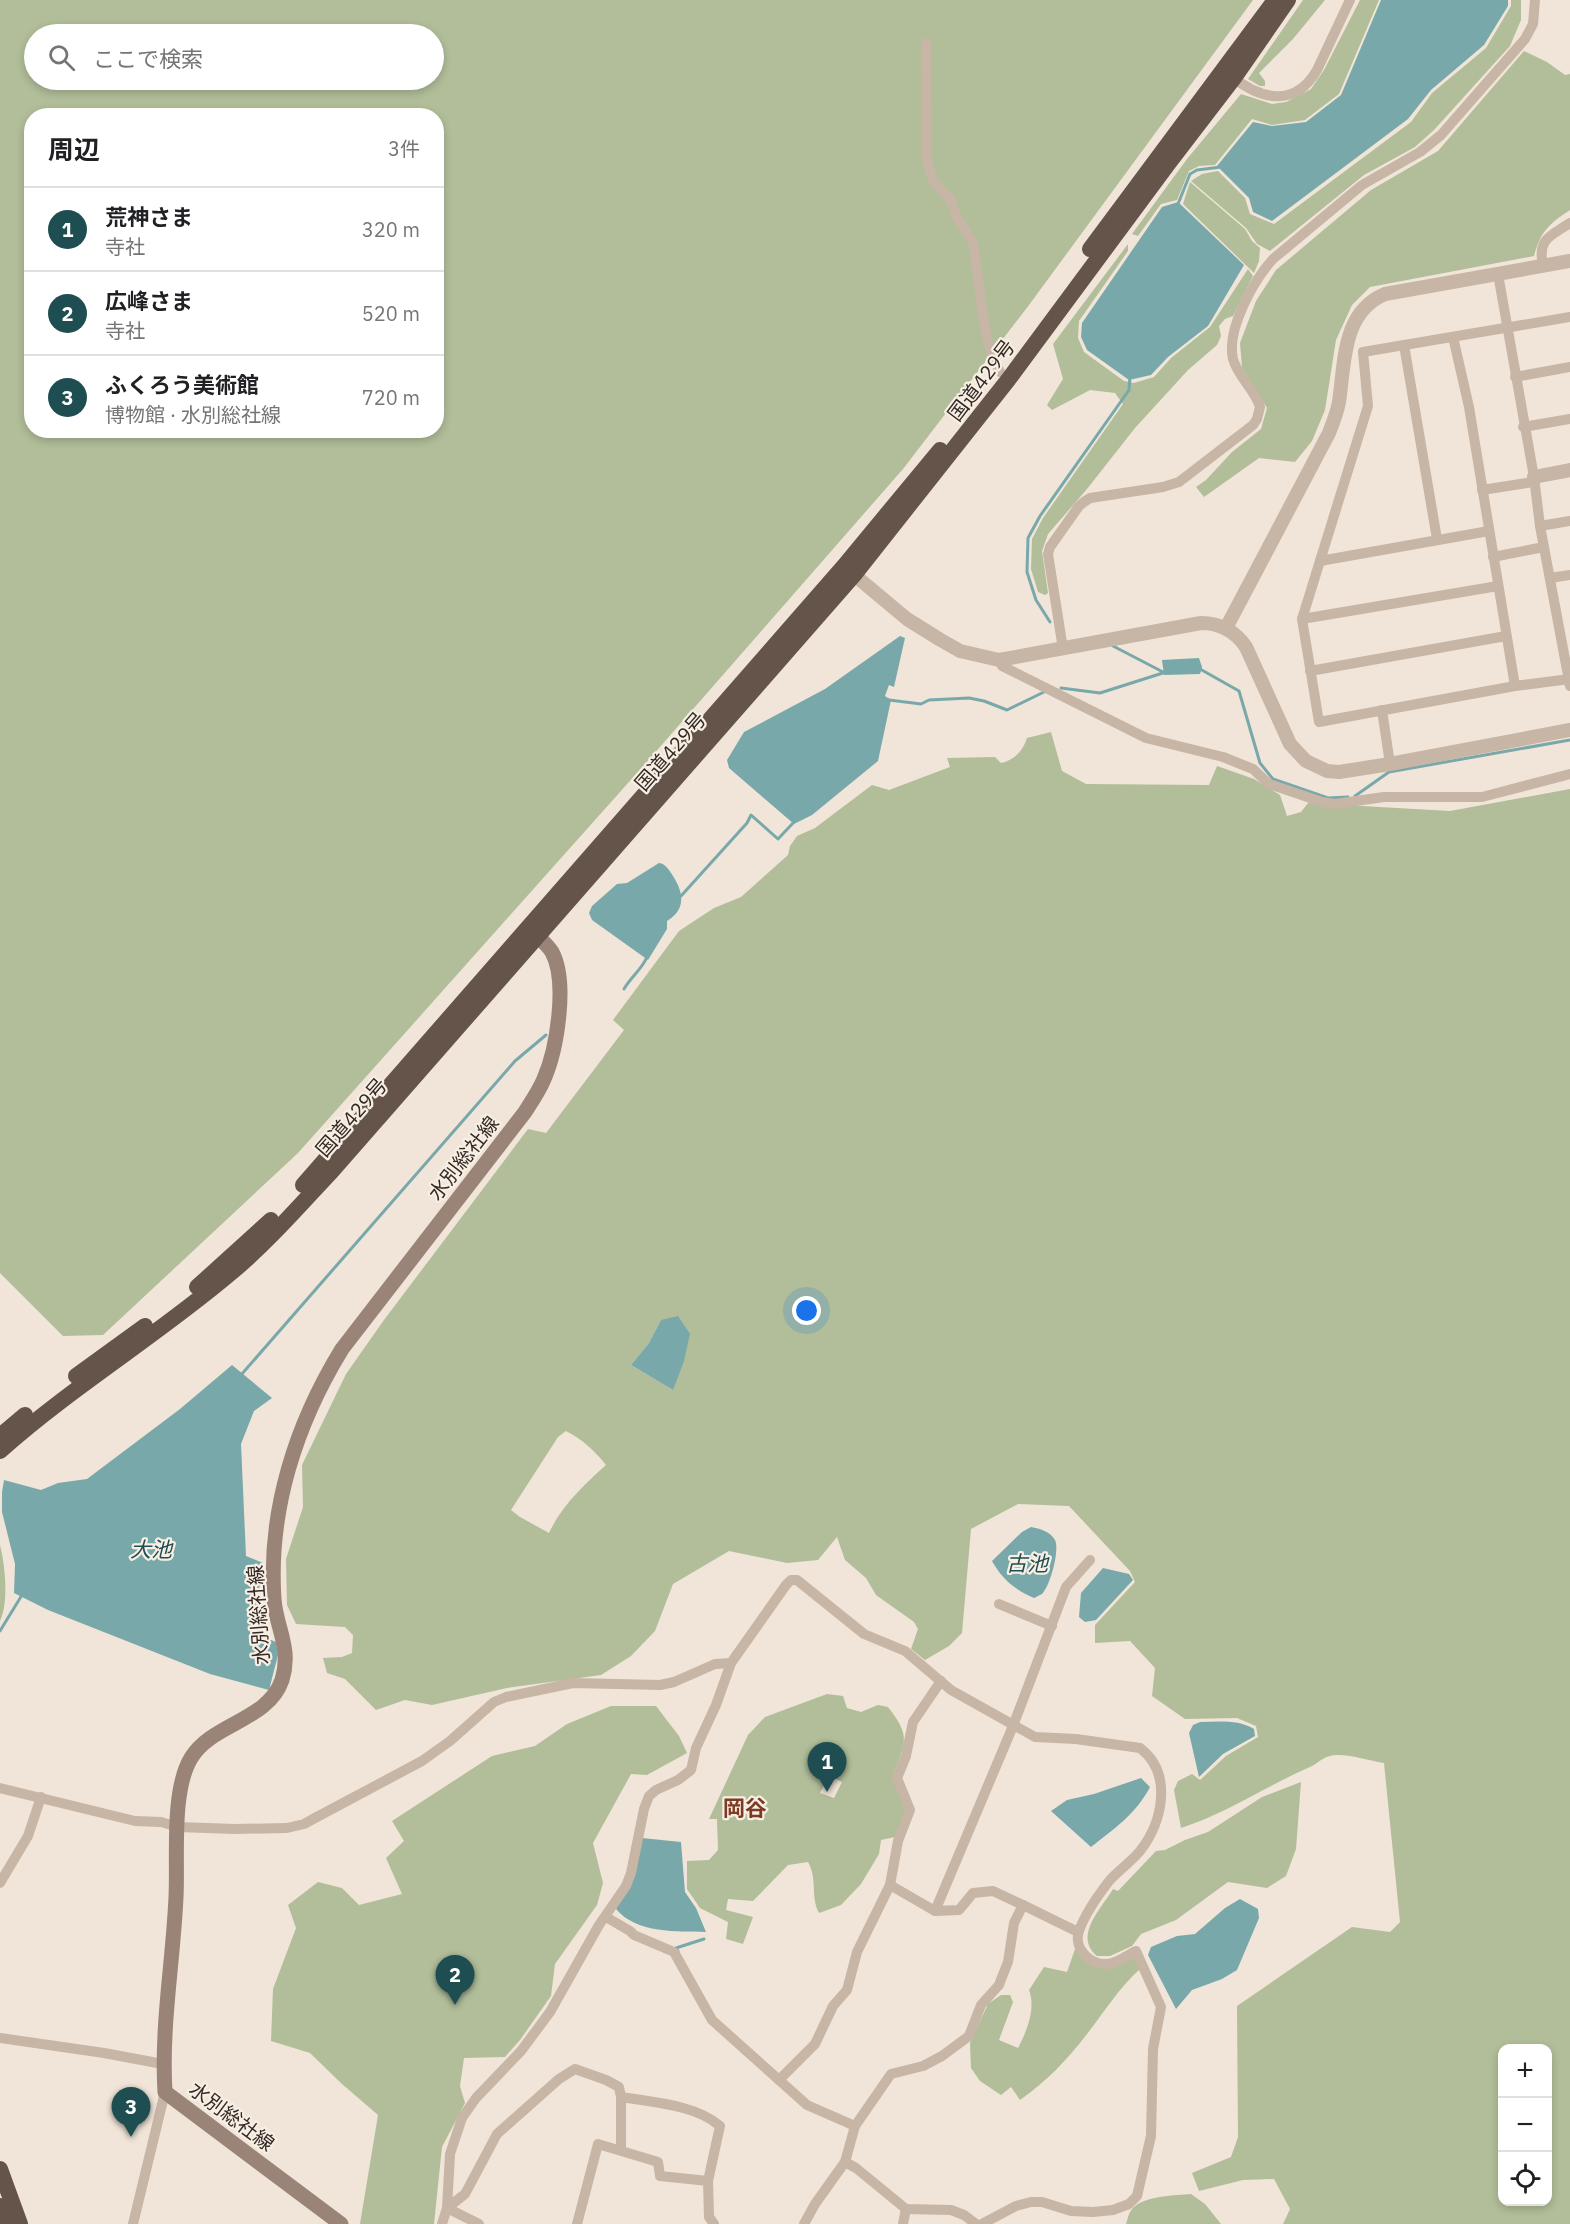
<!DOCTYPE html>
<html lang="ja">
<head>
<meta charset="utf-8">
<style>
  body { margin:0; font-family:"IBM Plex Sans","Noto Sans JP",sans-serif; background:#f6f6f6; color:#202124 }
  .controls { position:absolute; right:18px; bottom:18px; display:grid; overflow:hidden; border-radius:12px; box-shadow:0 3px 9px #0003 }
  .controls button { width:54px; height:54px; display:grid; place-items:center; padding:0; border:0; border-bottom:2px solid #e0e0e0; background:#fff; color:#202124; font:30px sans-serif }
  .you { position:absolute; left:807px; top:1311px; width:21px; height:21px; margin:-15px; border:4px solid #fff; border-radius:50%; background:#1a73e8; box-shadow:0 0 0 9px #1a73e833 }
  .badge { display:grid; place-items:center; width:39px; height:39px; border-radius:50%; background:#1e4e52; color:#fff; font-size:20px; font-weight:700 }
  .pin { position:absolute; translate:-50% -50px; filter:drop-shadow(0 2px 3px #0008) }
  .pin::after { content:''; position:absolute; top:32px; width:21px; height:18px; background:inherit; clip-path:polygon(0 0,100% 0,50% 100%) }
  .list { margin:0; padding:0; list-style:none }
  h2 { display:flex; justify-content:space-between; align-items:center; height:78px; margin:0; padding:0 24px; font-size:26px }
  h2 small { font-size:20px; font-weight:400; color:#757577 }
  .list li { display:grid; grid-template-columns:39px 1fr auto; gap:18px; align-items:center; box-sizing:border-box; height:84px; padding:0 24px; border-top:2px solid #e0e0e0 }
  .list b { display:block; font-size:22px; white-space:nowrap }
  .list p { margin:0; font-size:20px; white-space:nowrap; color:#757577 }
  .list em { font-size:20px; font-style:normal; color:#757577 }
  .icon { flex:none; width:33px; height:33px; fill:none; stroke:currentColor; stroke-width:2; stroke-linecap:round; stroke-linejoin:round }
  .map { position:relative; flex:none; width:1570px; height:2224px; overflow:hidden }
  .search { position:absolute; background:#fff; box-shadow:0 3px 9px #0003; left:24px; top:24px; width:420px; height:66px; display:flex; align-items:center; gap:15px; box-sizing:border-box; padding:0 21px; border-radius:33px; color:#757577; font-size:22px }
  .panel { position:absolute; background:#fff; box-shadow:0 3px 9px #0003; left:24px; top:108px; width:420px; height:330px; border-radius:24px }
  .map>svg:first-child { display:block }
</style>
</head>
<body>
<div class="map">
<svg width="1570" height="2224" viewBox="0 0 1570 2224">
  <rect width="100%" height="100%" fill="#f0e5d8"/>
  <g fill="#b1be99" fill-rule="evenodd">
    <path d="M0,0H1253L1029,305L903,469L645,764L298,1153L103,1335L63,1336L0,1273ZM34,34H434V80H34ZM32,116H436V430H32Z"/>
    <path d="M1303,0H1325L1293,39L1259,73L1265,81V86H1260L1248,79Z"/>
    <path d="M1360,0H1379L1339,94L1305,120L1272,125L1252,119L1215,165L1199,166L1189,171L1177,200L1161,204L1138,236L1132,234L1187,159L1241,94L1272,104L1286,102L1311,89L1324,70Z"/>
    <path d="M1511,0H1521V20L1510,46L1434,130L1415,147L1364,175L1270,251L1257,244L1246,228L1191,181L1202,174L1218,171L1245,198L1250,214L1274,224L1411,122L1432,93L1486,48L1511,6Z"/>
    <path d="M1524,51L1547,62L1565,75L1570,74V210C1550,223 1540,232 1534,256L1370,287L1352,305L1336,340L1325,410L1312,441L1295,462L1259,458L1204,497L1196,487L1206,480L1232,452L1261,429L1267,408L1242,368L1240,343L1256,301L1276,270L1371,190L1438,151Z"/>
    <path d="M1190,182L1245,229L1252,241L1260,248L1259,261L1254,273L1183,204Z"/>
    <path d="M1128,244V251L1079,321L1078,338L1084,352L1124,381L1134,383L1154,377L1171,358L1210,327L1248,269L1253,276L1233,316L1225,319L1219,326L1221,336L1217,345L1188,370L1135,428L1087,489L1048,534L1042,551L1048,593L1045,595L1038,592L1031,569L1032,539L1043,518L1123,404L1115,393L1090,390L1052,410L1047,405L1063,379L1053,344Z"/>
    <path d="M1051,732L1062,771L1086,784L1209,785L1217,766L1254,779L1280,795L1287,816L1301,812L1308,803L1450,811L1570,789V2224H1283L1290,2209L1274,2179L1243,2180L1199,2191L1192,2173L1231,2157L1238,2137L1237,2006L1352,1927L1390,1932L1400,1922L1384,1763C1370,1761 1343,1752 1330,1756C1323,1757 1317,1764 1310,1767C1266,1786 1227,1813 1181,1828L1174,1790L1178,1781L1192,1774L1200,1780L1226,1756L1258,1737L1256,1726L1237,1718L1185,1719L1152,1696L1155,1668L1130,1641L1095,1643V1625L1135,1582L1130,1571L1069,1506L1018,1504L971,1529L962,1633L949,1646L925,1660L911,1649L918,1629L914,1622L876,1595L866,1578L845,1560L837,1537L818,1560L787,1563L729,1551L673,1584L655,1631L631,1656L601,1675L507,1688L432,1705L405,1700L376,1710L345,1679L327,1673L323,1658L342,1657L352,1653L353,1635L345,1627L296,1624L287,1605L286,1559L303,1507L302,1465L346,1374L384,1320L528,1129L546,1133L624,1030L613,1020L679,931L714,908L741,897L788,855L790,846L797,836L815,828L872,785L889,790L950,767L947,758L995,757L1001,763C1014,760 1023,751 1027,738ZM661,1320L673,1390L631,1365L649,1343ZM566,1431C582,1439 595,1451 606,1465C584,1485 562,1505 549,1533L520,1517L511,1510L558,1437ZM1502,2048H1548V2202H1502Z"/>
    <path d="M0,1545C5,1565 9,1602 0,1621Z"/>
    <path d="M827,1694L843,1696L847,1708L861,1712L878,1705L888,1707C912,1737 905,1744 892,1778L906,1809L895,1837L881,1840L879,1854L861,1884L841,1905L819,1913C810,1895 818,1880 808,1862L788,1865L753,1901L728,1899L726,1910L753,1917L743,1944L726,1939L728,1922L700,1908L687,1889V1861L709,1860L718,1850L717,1819H709L748,1735L765,1717ZM829,1775L842,1782L834,1798L820,1793Z"/>
    <path d="M611,1706H656L679,1736L687,1753L647,1775L631,1774L593,1843L603,1883L597,1905L555,1964L551,1996L520,2040L505,2057L464,2058L460,2086L465,2103L442,2147L434,2224H360L378,2115L342,2084L310,2053L271,2041L273,1989L296,1928L288,1905L318,1882L342,1888L359,1905L402,1894L386,1858L404,1841L392,1821L492,1756L535,1746L567,1724Z"/>
    <path d="M1301,1782L1296,1849L1286,1876L1267,1888L1228,1882L1176,1920L1141,1934L1132,1946L1110,1956H1097C1073,1936 1101,1909 1113,1889L1118,1891L1156,1851L1165,1850L1185,1840L1208,1832L1262,1797Z"/>
    <path d="M1075,1949C1096,1976 1107,1969 1134,1957L1140,1969C1119,1988 1104,2012 1087,2034C1068,2059 1046,2082 1020,2100L1011,2087L1001,2095L980,2081L971,2068L970,2043L988,2004L1001,1995H1010L1013,2002L999,2040L1018,2048C1027,2031 1036,2008 1029,1990L1044,1967L1067,1972Z"/>
    <path d="M1191,2194L1205,2204L1221,2224H1126C1128,2218 1129,2211 1134,2207C1146,2196 1176,2195 1191,2194Z"/>
  </g>
  <g fill="#79a8ab">
    <path d="M1381,0H1508V6L1484,45L1431,90L1408,119L1272,221L1253,212L1249,198L1217,166L1253,122L1272,126L1306,122L1341,95Z"/>
    <path d="M1178,202L1244,265L1208,326L1168,357L1151,375L1129,380L1087,350L1081,337L1082,323L1162,207Z"/>
    <path d="M900,636L905,638L894,687L889,685L885,696L891,700L878,761L812,815L794,824L729,768L727,760L744,732L825,689Z"/>
    <path d="M1199,658L1202,667L1200,674L1164,675L1162,660Z"/>
    <path d="M659,863C666,864 669,870 673,876C683,892 687,909 667,921V929L648,960L592,920L589,913L592,906L617,884L627,883Z"/>
    <path d="M678,1316L690,1334L684,1361L673,1390L631,1365L649,1343L661,1320Z"/>
    <path d="M232,1365L272,1398L254,1411L241,1444L246,1556L263,1563L257,1605L263,1619L266,1638L276,1642L278,1655L269,1690L210,1674L48,1610L14,1593L15,1564L2,1512V1492L4,1480L41,1490L58,1483L87,1479L180,1409Z"/>
    <path d="M1031,1527C1040,1529 1050,1531 1055,1540C1060,1550 1050,1586 1042,1594C1041,1594 1035,1598 1034,1598C1015,1590 1002,1579 992,1561L1022,1532Z"/>
    <path d="M1103,1568L1129,1574L1133,1580L1096,1620L1085,1622L1079,1617L1081,1593Z"/>
    <path d="M1200,1722C1218,1722 1237,1719 1254,1729L1255,1736L1223,1754L1199,1777L1189,1733L1193,1725Z"/>
    <path d="M1141,1778L1150,1787C1136,1814 1114,1829 1091,1847L1051,1811L1067,1800L1094,1794Z"/>
    <path d="M642,1838L681,1842L685,1892L696,1908L706,1932C677,1931 637,1934 616,1909Z"/>
    <path d="M1240,1899L1258,1909L1259,1918L1237,1970L1222,1979L1192,1990L1176,2009L1148,1955L1151,1947L1177,1936L1195,1934L1225,1908Z"/>
  </g>
  <g fill="none" stroke-linecap="round" stroke-linejoin="round">
    <g stroke="#79a8ab" stroke-width="3">
      <path d="M1178,204L1190,174L1197,170L1221,167"/>
      <path d="M1050,622L1036,600L1027,572L1028,538L1040,516L1129,390L1130,376"/>
      <path d="M1113,646L1163,672"/>
      <path d="M1200,669L1239,691L1260,763L1273,779L1328,798L1348,797"/>
      <path d="M1061,688L1100,693L1166,672"/>
      <path d="M889,700L921,704L929,700L969,698L984,701L1007,710L1044,692"/>
      <path d="M1355,796L1389,772L1570,740"/>
      <path d="M681,896L747,823L751,815L778,839L794,822"/>
      <path d="M624,989C631,977 642,969 647,957"/>
      <path d="M241,1375L515,1061L546,1035"/>
      <path d="M0,1631L22,1595"/>
      <path d="M678,1951L676,1948L704,1939"/>
    </g>
    <g stroke="#c7b5a5" stroke-width="10">
      <path d="M926,43L927,161L933,181L950,199L957,218L973,242L985,329L991,354L1000,372"/>
      <path d="M1231,76C1261,100 1295,108 1317,70L1350,0"/>
      <path d="M1543,266C1537,239 1550,236 1570,223"/>
      <path d="M1498,274L1534,477L1540,526L1570,686"/>
      <path d="M1570,317L1363,352L1368,406L1302,619L1319,722L1515,686L1570,679"/>
      <path d="M1453,337L1469,407L1515,686"/>
      <path d="M1404,345L1437,539"/>
      <path d="M1515,377L1570,367"/>
      <path d="M1523,427L1570,419"/>
      <path d="M1482,490L1533,482"/>
      <path d="M1540,526L1570,521"/>
      <path d="M1493,557L1544,547"/>
      <path d="M1320,561L1489,531"/>
      <path d="M1550,578L1570,575"/>
      <path d="M1302,619L1498,586"/>
      <path d="M1063,649L1048,554L1050,547L1079,506L1084,502L1090,498L1163,487L1179,482L1253,425L1257,419L1260,407C1255,390 1238,377 1233,359C1226,329 1254,280 1273,259L1362,185L1420,152L1441,135L1525,39L1533,24L1535,0"/>
      <path d="M999,660L1002,666L1146,738L1223,757L1253,769L1269,784L1322,802L1335,804L1384,797H1482L1570,774"/>
      <path d="M1310,671L1506,636"/>
      <path d="M1382,710L1390,764"/>
      <path d="M999,1604L1052,1626"/>
      <path d="M0,1788L135,1821L161,1822L178,1827L235,1829L287,1828L304,1824L315,1818L422,1761L450,1741L494,1702L506,1697L573,1683L660,1685L674,1682L715,1664L731,1663"/>
      <path d="M0,1883L28,1836L41,1797"/>
      <path d="M1023,1905L1078,1932"/>
      <path d="M935,1911L1013,1726L1066,1587L1090,1560"/>
      <path d="M606,1917L630,1931L634,1935L674,1952L712,2020L807,2105L855,2126L845,2162L815,2204L804,2224"/>
      <path d="M0,2038L104,2053L163,2064"/>
      <path d="M779,2080L815,2044L833,2006L847,1990L857,1952L890,1885L898,1841L910,1810L897,1778L906,1756L913,1722L941,1681"/>
      <path d="M621,2097V2150"/>
      <path d="M855,2126L891,2074L923,2066L942,2056L969,2036L981,2005L999,1985L1002,1977L1008,1962L1014,1923L1023,1905L993,1891L973,1893L959,1910L935,1911L890,1885"/>
      <path d="M845,2162L856,2168L906,2209L951,2210L964,2215L976,2224"/>
      <path d="M447,2208L465,2194L497,2134L559,2079L575,2069L606,2080L619,2087L621,2097C652,2102 696,2105 720,2126L708,2181"/>
      <path d="M447,2208L479,2224"/>
      <path d="M133,2224L165,2092"/>
      <path d="M442,2224L447,2208L450,2154L462,2118L476,2098L521,2051L550,2012L599,1925L626,1886L631,1873L644,1809L649,1796L656,1790L678,1780L691,1770L696,1748L716,1705L731,1663L786,1585L791,1580H797L864,1634L905,1651L951,1690L1035,1737L1076,1739L1140,1748C1173,1773 1163,1822 1140,1851C1131,1862 1119,1870 1110,1880C1099,1894 1085,1914 1079,1931C1073,1948 1090,1965 1107,1964C1116,1964 1127,1955 1136,1951L1161,2007L1153,2049L1151,2136L1137,2196L1129,2204L1113,2210L1093,2212L1071,2211L1042,2202H1031L1016,2206L982,2224"/>
      <path d="M577,2224L598,2144L658,2162L660,2176L708,2181L709,2217L714,2224"/>
      <path d="M903,2224L906,2209"/>
    </g>
    <g stroke="#c7b5a5" stroke-width="14">
      <path d="M1534,477L1570,470"/>
      <path d="M846,568L907,619L939,639L960,651L999,660L1201,623C1221,623 1235,631 1246,647L1290,744L1306,761L1327,771L1339,772L1390,764L1570,730"/>
      <path d="M1226,628L1329,433C1333,423 1337,413 1339,402C1345,362 1342,312 1385,294L1570,261"/>
    </g>
    <path stroke="#9a8477" stroke-width="15" d="M341,2224L165,2092C161,2026 173,1963 176,1897C178,1859 171,1791 191,1758C212,1723 268,1721 282,1680C292,1648 276,1628 274,1599C268,1510 296,1424 342,1349L525,1112C532,1101 539,1091 544,1079C557,1049 568,982 552,952C547,944 537,936 530,929"/>
    <g stroke="#64544a" stroke-width="16">
      <path d="M1090,249L1275,0"/>
      <path d="M303,1185L844,566L940,450"/>
      <path d="M197,1287L271,1220"/>
      <path d="M76,1376L145,1326"/>
      <path d="M0,1436L25,1415"/>
      <path d="M0,1451C73,1386 158,1335 232,1272C268,1242 300,1205 332,1171L854,575L1008,380L1168,164L1234,78L1288,0"/>
      <path d="M0,2169L20,2224"/>
      <path d="M0,2206L6,2224"/>
    </g>
  </g>
  <g text-anchor="middle" dominant-baseline="central" stroke-width="4.5" stroke-linejoin="round" paint-order="stroke">
    <g font-size="20" fill="#332a26" stroke="#f8efe4">
      <text transform="translate(981 380) rotate(-53)">国道429号</text>
      <text transform="translate(670 751) rotate(-49)">国道429号</text>
      <text transform="translate(351 1117) rotate(-49)">国道429号</text>
      <text transform="translate(463 1158) rotate(-52)">水別総社線</text>
      <text transform="translate(258 1615) rotate(-94)">水別総社線</text>
      <text transform="translate(232 2116) rotate(37)">水別総社線</text>
    </g>
    <g font-size="21" font-style="italic" fill="#1e4e52" stroke="#f8efe4">
      <text x="151" y="1549">大池</text>
      <text x="1027" y="1563">古池</text>
    </g>
    <g font-size="22" font-weight="bold" fill="#7e3a23" stroke="#f8efe4">
      <text x="745" y="1807">岡谷</text>
    </g>
  </g>
</svg>
<div class="controls">
<button>+</button>
<button>−</button>
<button><svg class="icon" aria-label="locate" viewBox="0 0 24 24"><circle cx="12" cy="12" r="6"/><path d="M12 2v4M12 18v4M2 12h4M18 12h4"/></svg></button>
</div>
<div class="you"></div>
<div class="pin badge" style="left:827px;top:1792px">1</div>
<div class="pin badge" style="left:455px;top:2005px">2</div>
<div class="pin badge" style="left:131px;top:2137px">3</div>
<div class="search"><svg class="icon" aria-label="search" viewBox="0 0 24 24"><circle cx="10" cy="10" r="6"/><path d="M15 15l6 6"/></svg>ここで検索</div>
<section class="panel">
<h2>周辺<small>3件</small></h2>
<ul class="list">
<li><span class="badge">1</span><div><b>荒神さま</b><p>寺社</p></div><em>320 m</em></li>
<li><span class="badge">2</span><div><b>広峰さま</b><p>寺社</p></div><em>520 m</em></li>
<li><span class="badge">3</span><div><b>ふくろう美術館</b><p>博物館 · 水別総社線</p></div><em>720 m</em></li>
</ul>
</section>
</div>
</body>
</html>
